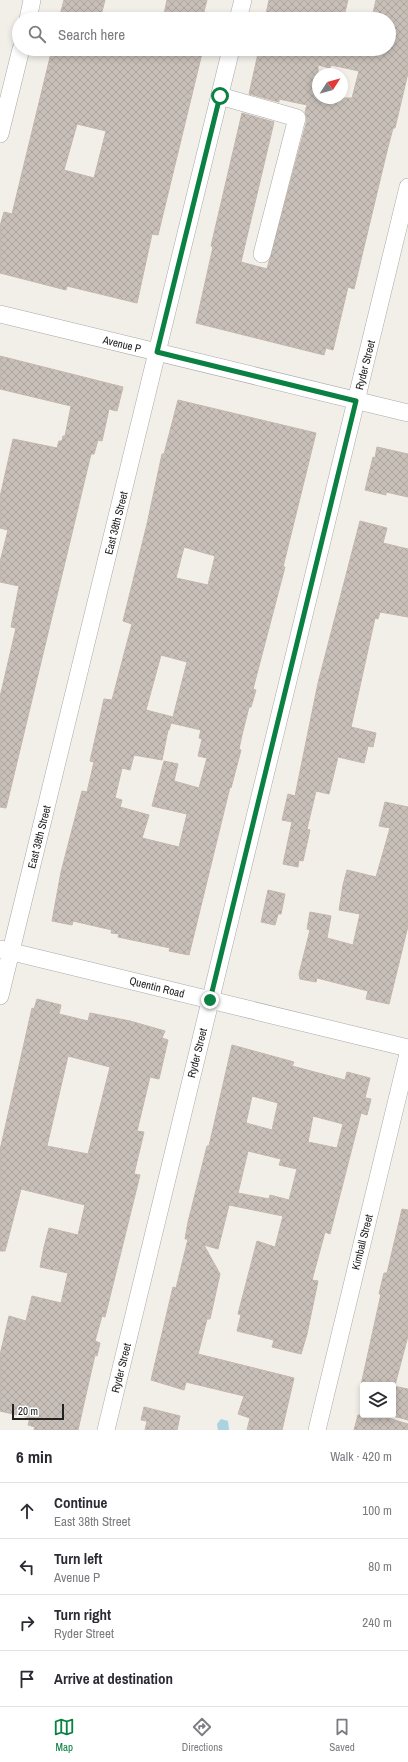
<!DOCTYPE html>
<html lang="en">
<head>
<meta charset="utf-8">
<style>
  body { margin:0; font-family:"Archivo Narrow",sans-serif; background:#f7f7f7; color:#2b2b33 }
  .controls { position:absolute; right:12px; bottom:12px; display:grid; overflow:hidden; border-radius:4px; box-shadow:0 2px 6px #0003 }
  .controls button { width:36px; height:36px; display:grid; place-items:center; padding:0; border:0; border-bottom:1px solid #e1e1e2; background:#fff; color:#2b2b33; font:20px sans-serif }
  .compass { position:absolute; left:312px; top:68px; width:36px; height:36px; border-radius:50%; background:#fff; box-shadow:0 2px 6px #0003; rotate:54deg }
  .scale { position:absolute; left:12px; bottom:10px; width:52px; box-sizing:border-box; padding-left:4px; border:2px solid #222; border-top:0; font-size:11px; line-height:14px; white-space:nowrap; color:#222; -webkit-text-stroke:3px #fff; paint-order:stroke }
  .stop { position:absolute; width:12px; height:12px; margin:-9px; border:3px solid #0b8043; border-radius:50%; background:#fff }
  .stop.end { background:#0b8043; border-color:#fff; box-shadow:0 1px 4px #0008 }
  .list { margin:0; padding:0; list-style:none }
  h2 { display:flex; justify-content:space-between; align-items:center; height:52px; margin:0; padding:0 16px; font-size:17px }
  h2 small { font-size:13px; font-weight:400; color:#7c7c81 }
  .list li { display:grid; grid-template-columns:26px 1fr auto; gap:12px; align-items:center; box-sizing:border-box; height:56px; padding:0 16px; border-top:1px solid #e1e1e2 }
  .list b { display:block; font-size:15px; white-space:nowrap }
  .list p { margin:0; font-size:13px; white-space:nowrap; color:#7c7c81 }
  .list em { font-size:13px; font-style:normal; color:#7c7c81 }
  .icon { flex:none; width:22px; height:22px; fill:none; stroke:currentColor; stroke-width:2; stroke-linecap:round; stroke-linejoin:round }
  .map { position:relative; flex:none; width:408px; height:1430px; overflow:hidden }
  .search { position:absolute; background:#fff; box-shadow:0 2px 6px #0003; left:12px; right:12px; top:12px; height:44px; display:flex; align-items:center; gap:10px; box-sizing:border-box; padding:0 14px; border-radius:22px; color:#7c7c81; font-size:15px }
  .sheet { height:276px; background:#fff }
  nav { display:flex; justify-content:space-around; align-items:center; box-sizing:border-box; height:56px; border-top:1px solid #e1e1e2; background:#fff; font-size:11px; color:#7c7c81 }
  nav a { display:grid; justify-items:center; gap:2px }
  nav .on { color:#0b8043 }
  .map>svg:first-child { display:block }
</style>
</head>
<body>
<div class="map">
<svg width="408" height="1430" viewBox="0 0 408 1430">
  <defs>
    <pattern id="building-cross-hatch" width="8" height="8" patternUnits="userSpaceOnUse"><rect width="8" height="8" fill="#c7bfb8"/><path d="M0 0l8 8M0 8l8-8" fill="none" stroke="#aba49e"/></pattern>
  </defs>
  <rect width="100%" height="100%" fill="#f2efe9"/>
  <path fill="#aad3df" d="M221,1419L228,1421L229,1430H218L217,1424Z"/>
  <g fill="url(#building-cross-hatch)" stroke="#c4b6ab" fill-rule="evenodd">
    <path d="M64,0H105L100,19H59Z"/>
    <path d="M167,0H207L202,19H163Z"/>
    <path d="M269,0H348L344,16L326,11L325,19H265Z"/>
    <path d="M376,0H408V73L395,128H393L387,151L354,289L348,287L333,350L326,348L324,355L196,323L213,247L211,246L242,113L274,122L241,262L267,269L307,120L305,112L307,105L279,99V102L249,94L259,49H389V19L372,17ZM318,65L330,68L331,65L359,71L352,98H318Z"/>
    <path d="M52,49H86L107,55L108,49H203L158,235L152,234L137,303L67,286L66,290L0,273V226L4,212L12,214ZM77,124L106,131L94,178L64,170Z"/>
    <path d="M0,356L123,387L117,411L109,409L102,441L98,440L94,454H91L6,808L0,807V697L16,628L11,627L19,586L0,582V562L8,530L0,528V497L13,439L57,448L59,441H62L63,436H65L71,406L0,389Z"/>
    <path d="M178,400L316,433L283,567H285L253,689L256,690L251,707H249L242,735L239,749L241,750L231,788L230,787L189,955L169,951L170,948L118,937L119,934L111,933L112,930L73,921L72,925L52,921L61,872L82,791L87,792L94,762L90,761L104,699L112,700L124,654L132,624L123,621L147,524L162,454H164ZM184,547L215,556L208,585L176,578ZM161,655L187,662L173,717L146,710ZM172,720L171,723L201,730L199,738L202,739L198,756L207,758L199,788L174,781L178,764L164,761L152,806L187,814L179,847L142,838L149,815L120,807L122,800L115,798L122,768L130,770L134,755L162,760L168,730H169Z"/>
    <path d="M377,447L408,454V497L386,492V495L365,490L373,457L375,458Z"/>
    <path d="M360,521L387,528L383,543L408,549V617L380,612L378,619L375,618L351,727L376,733L373,747L368,746L364,763L338,757L329,794L316,791L307,829L310,830L303,861L299,860L298,867L283,864L292,822L282,820L288,794L295,796L318,683Z"/>
    <path d="M385,802L408,807V926L389,1004L366,999L368,991L317,978L316,982L300,979L299,974L310,930L307,929L310,912L331,916L327,938L353,945L360,914L339,910L343,885L347,870L376,877L390,828L379,826Z"/>
    <path d="M268,890L285,894L281,914H278L275,925L261,922Z"/>
    <path d="M37,999L61,1005L59,1014L88,1021L90,1013L130,1021L165,1031L162,1038L168,1040L159,1079L150,1077L137,1131L144,1132L134,1174L140,1175L105,1317L102,1316L95,1341L100,1343L97,1356L95,1355L78,1430H34L35,1427L28,1425L30,1418L0,1411V1355L9,1316L26,1321L32,1296L61,1303L68,1273L40,1267L44,1247L49,1228L78,1235L85,1205L21,1189L5,1251H0V1150L32,1008L34,1009ZM68,1056L110,1067L88,1154L47,1146Z"/>
    <path d="M232,1045L294,1062L292,1066L345,1080L347,1072L370,1078L365,1098L371,1099L367,1115L361,1113L330,1234L325,1232L312,1280L318,1281L307,1334L301,1354L272,1347L274,1340L237,1331L241,1315L238,1314L257,1241L275,1247L283,1216L229,1205L218,1249L204,1245L220,1274L210,1319H207L198,1354L294,1378L282,1430H247L250,1418L238,1414L244,1396L186,1382L184,1390L151,1380L173,1287L176,1288L188,1239H185L188,1222L207,1146H209ZM252,1096L278,1103L272,1130L246,1123ZM313,1116L343,1124L337,1148L308,1142ZM248,1151L281,1159L279,1165L297,1169L289,1200L270,1195L269,1199L238,1193Z"/>
    <path d="M402,1209L408,1210V1336L395,1385H361L381,1294H379L384,1273H387Z"/>
    <path d="M393,1386L408,1389V1420L393,1416Z"/>
    <path d="M144,1407L180,1416L177,1430H145L147,1421L141,1420Z"/>
    <path d="M358,1415H378L408,1424V1430H354Z"/>
  </g>
  <g fill="none" stroke-linecap="round" stroke-linejoin="round">
    <defs>
      <g id="minor">
        <path d="M28,19L32,0"/>
        <path d="M238,19L243,0"/>
        <path d="M220,96L297,118L262,254"/>
        <path d="M0,134L21,49"/>
        <path d="M0,314L408,413"/>
        <path d="M0,949L408,1048"/>
        <path d="M0,996L231,49"/>
        <path d="M106,1430L408,187"/>
        <path d="M317,1430L408,1054"/>
      </g>
    </defs>
    <use href="#minor" stroke="#a9a9a9" stroke-width="18"/>
    <use href="#minor" stroke="#fff" stroke-width="17"/>
  </g>
  <g fill="none" stroke-linecap="round" stroke-linejoin="round">
    <path stroke="#0b8043" stroke-width="5" d="M210,1000L356,401L157,352L220,96"/>
  </g>
  <g text-anchor="middle" dominant-baseline="central" stroke-width="3.5" stroke-linejoin="round" paint-order="stroke">
    <g font-size="11" fill="#222" stroke="#fff">
      <text transform="translate(122 344) rotate(14)">Avenue P</text>
      <text transform="translate(365 365) rotate(-76)">Ryder Street</text>
      <text transform="translate(116 523) rotate(-76)">East 38th Street</text>
      <text transform="translate(39 837) rotate(-76)">East 38th Street</text>
      <text transform="translate(157 987) rotate(14)">Quentin Road</text>
      <text transform="translate(197 1053) rotate(-76)">Ryder Street</text>
      <text transform="translate(362 1242) rotate(-76)">Kimball Street</text>
      <text transform="translate(121 1368) rotate(-76)">Ryder Street</text>
    </g>
  </g>
</svg>
<div class="controls">
<button><svg class="icon" aria-label="layers" viewBox="0 0 24 24"><path d="M12 4l9 5-9 5-9-5zM3 14l9 5 9-5"/></svg></button>
</div>
<svg class="compass" viewBox="-18 -18 36 36"><path d="M0-13l5 13h-10z" fill="#e53935"/><path d="M0 13l5-13h-10z" fill="#7c7c81"/></svg>
<div class="scale">20 m</div>
<div class="stop" style="left:220px;top:96px"></div>
<div class="stop end" style="left:210px;top:1000px"></div>
<div class="search"><svg class="icon" aria-label="search" viewBox="0 0 24 24"><circle cx="10" cy="10" r="6"/><path d="M15 15l6 6"/></svg>Search here</div>
</div>
<section class="sheet">
<h2>6 min<small>Walk · 420 m</small></h2>
<ul class="list">
<li><svg class="icon" aria-label="ahead" viewBox="0 0 24 24"><path d="M12 20V5M6 11l6-6 6 6"/></svg><div><b>Continue</b><p>East 38th Street</p></div><em>100 m</em></li>
<li><svg class="icon" aria-label="left" viewBox="0 0 24 24"><path d="M17 20v-9H6M10 6l-5 5 5 5"/></svg><div><b>Turn left</b><p>Avenue P</p></div><em>80 m</em></li>
<li><svg class="icon" aria-label="right" viewBox="0 0 24 24"><path d="M7 20v-9h11M14 6l5 5-5 5"/></svg><div><b>Turn right</b><p>Ryder Street</p></div><em>240 m</em></li>
<li><svg class="icon" aria-label="arrive" viewBox="0 0 24 24"><path d="M6 21V4h12l-3 4 3 4H6"/></svg><div><b>Arrive at destination</b></div></li>
</ul>
</section>
<nav>
<a class="on"><svg class="icon" aria-label="map" viewBox="0 0 24 24"><path d="M3 6l6-2 6 2 6-2v14l-6 2-6-2-6 2zM9 4v14M15 6v14"/></svg>Map</a>
<a><svg class="icon" aria-label="directions" viewBox="0 0 24 24"><path d="M12 3l9 9-9 9-9-9zM9 14v-3h6M13 9l2 2-2 2"/></svg>Directions</a>
<a><svg class="icon" aria-label="saved" viewBox="0 0 24 24"><path d="M7 4h10v16l-5-4-5 4z"/></svg>Saved</a>
</nav>
</body>
</html>
